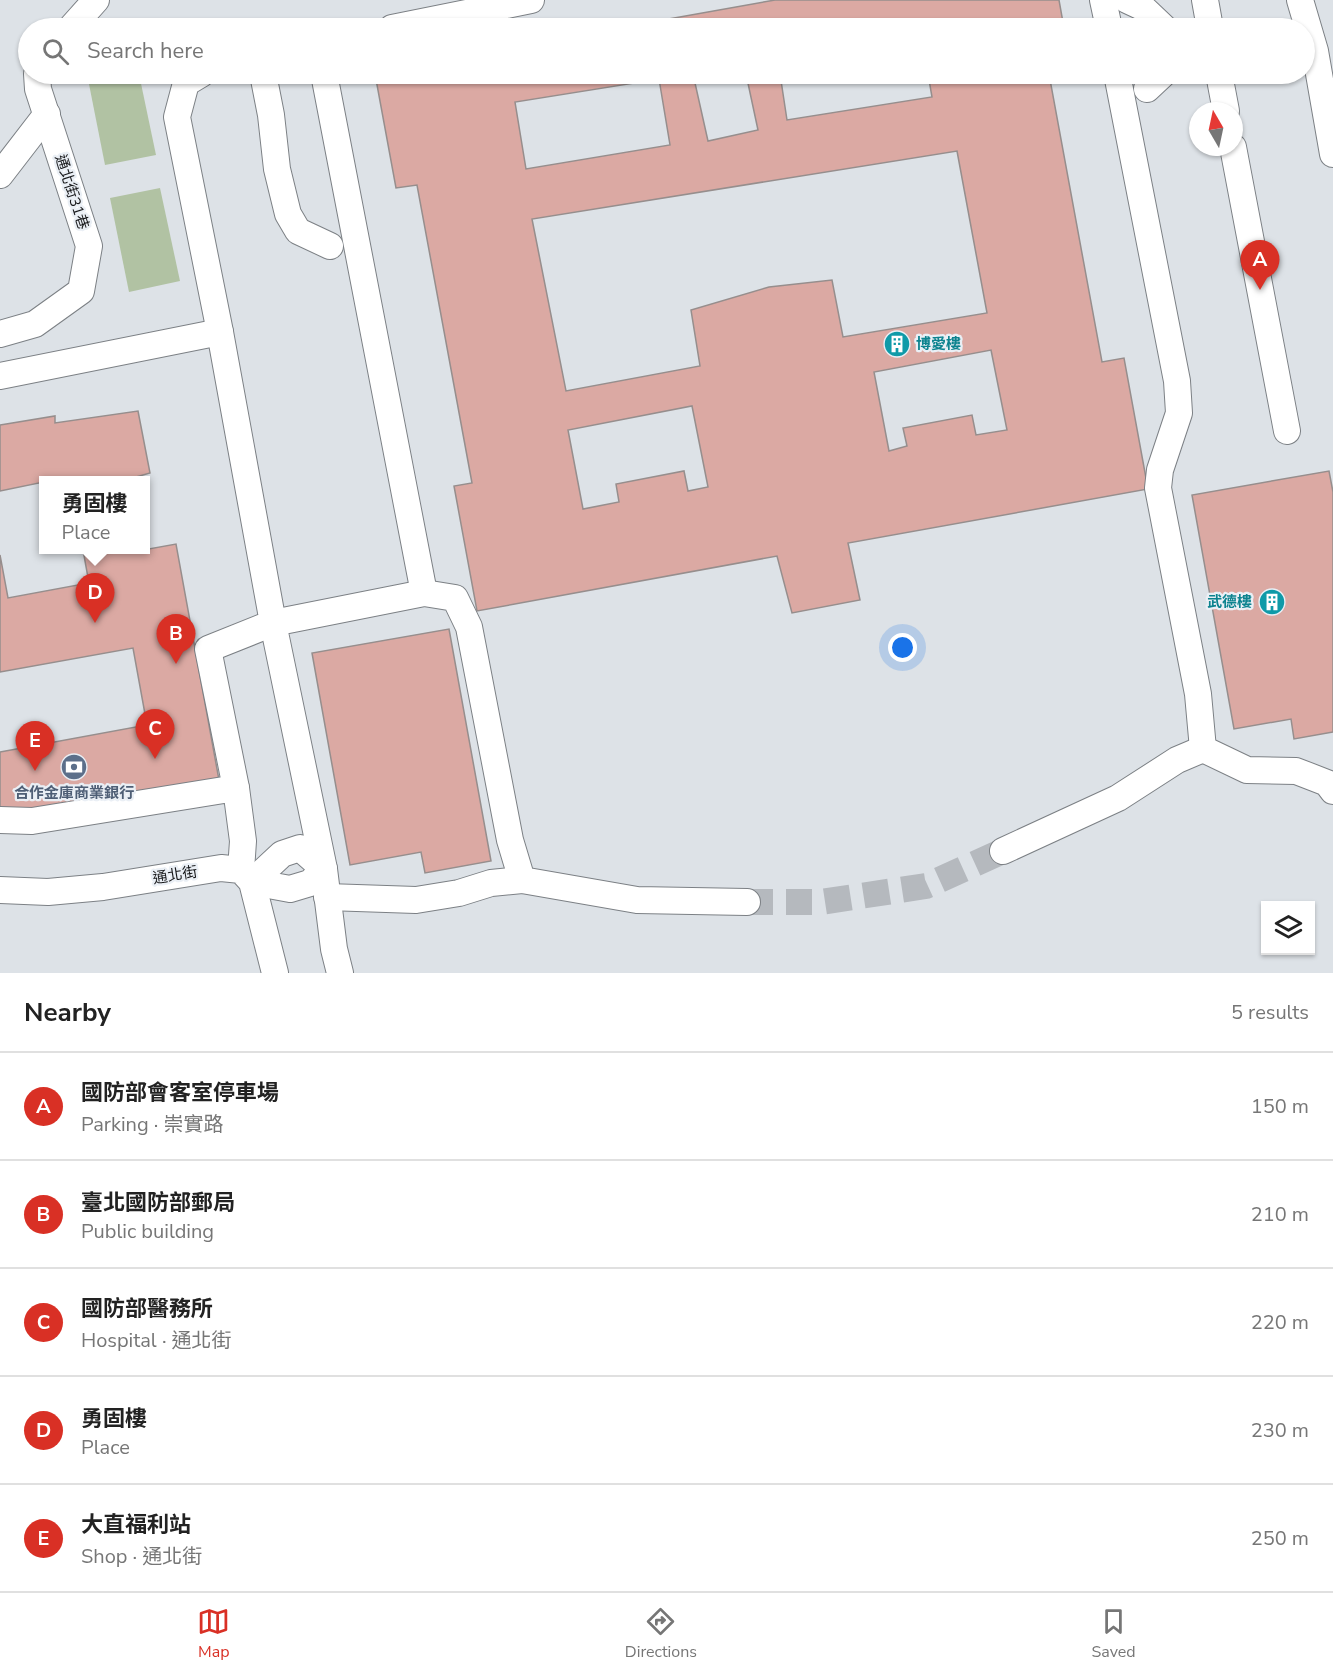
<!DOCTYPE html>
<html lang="en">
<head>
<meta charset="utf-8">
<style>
  body { margin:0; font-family:"Nunito Sans","Noto Sans TC",sans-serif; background:#f2f2f2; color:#222 }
  .controls { position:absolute; right:18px; bottom:18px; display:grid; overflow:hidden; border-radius:0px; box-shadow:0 2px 4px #0004 }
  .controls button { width:54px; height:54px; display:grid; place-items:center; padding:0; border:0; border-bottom:2px solid #e0e0e0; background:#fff; color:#222; font:30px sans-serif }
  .compass { position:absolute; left:1189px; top:102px; width:54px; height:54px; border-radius:50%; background:#fff; box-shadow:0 2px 4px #0004; rotate:351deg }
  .you { position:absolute; left:903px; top:648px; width:21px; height:21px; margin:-15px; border:4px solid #fff; border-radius:50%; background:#1a73e8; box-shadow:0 0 0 9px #1a73e833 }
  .badge { display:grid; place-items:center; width:39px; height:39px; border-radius:50%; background:#d93025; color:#fff; font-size:20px; font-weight:700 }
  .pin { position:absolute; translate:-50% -50px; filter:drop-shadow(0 2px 3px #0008) }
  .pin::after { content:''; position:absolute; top:32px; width:21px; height:18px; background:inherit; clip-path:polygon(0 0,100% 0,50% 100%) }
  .popup { position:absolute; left:39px; top:476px; width:111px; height:78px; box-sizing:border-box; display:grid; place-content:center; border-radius:0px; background:#fff; filter:drop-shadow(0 2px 4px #0005); font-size:20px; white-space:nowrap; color:#767676 }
  .popup b { font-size:22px; color:#222 }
  .popup::after { content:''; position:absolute; left:50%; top:100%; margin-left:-12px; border:12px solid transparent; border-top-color:#fff }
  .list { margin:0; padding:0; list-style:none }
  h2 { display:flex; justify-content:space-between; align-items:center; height:78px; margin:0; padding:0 24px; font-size:26px }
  h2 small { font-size:20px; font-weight:400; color:#767676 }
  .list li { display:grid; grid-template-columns:39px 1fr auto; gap:18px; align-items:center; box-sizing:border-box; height:108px; padding:0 24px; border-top:2px solid #e0e0e0 }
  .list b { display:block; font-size:22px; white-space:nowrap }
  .list p { margin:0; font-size:20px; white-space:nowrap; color:#767676 }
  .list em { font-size:20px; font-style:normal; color:#767676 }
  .icon { flex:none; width:33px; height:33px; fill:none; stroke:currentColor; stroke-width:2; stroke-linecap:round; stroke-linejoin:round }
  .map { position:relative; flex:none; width:1333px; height:973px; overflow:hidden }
  .search { position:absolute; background:#fff; box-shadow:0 2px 4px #0004; left:18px; right:18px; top:18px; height:66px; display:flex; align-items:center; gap:15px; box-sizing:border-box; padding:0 21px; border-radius:33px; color:#767676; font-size:22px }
  .sheet { height:618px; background:#fff }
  nav { display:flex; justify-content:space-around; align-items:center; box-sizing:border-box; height:84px; border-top:2px solid #e0e0e0; background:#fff; font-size:16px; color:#767676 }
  nav a { display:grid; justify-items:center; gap:3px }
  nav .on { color:#d93025 }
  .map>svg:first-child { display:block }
</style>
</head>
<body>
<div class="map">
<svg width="1333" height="973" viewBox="0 0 1333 973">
  <rect width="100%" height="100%" fill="#dde2e7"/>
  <g fill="#b1c2a3">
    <path d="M87,74H139L156,155L105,165Z"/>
    <path d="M160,188L180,281L129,292L110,198Z"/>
  </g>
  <g fill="#dba9a3" stroke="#968e8d" stroke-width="1.5" fill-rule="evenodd">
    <path d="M775,0H1059L1064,28H618Z"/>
    <path d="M375,74H693L708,141L758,130L746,74H780L787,120L932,97L928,74H1049L1102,362L1124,358L1148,489L848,543L860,600L792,613L777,556L477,611L454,486L472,483L417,185L396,188ZM659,79L670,145L526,169L515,102ZM957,151L987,313L843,337L832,280L769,287L691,310L700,366L566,391L532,219ZM991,350L1007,430L976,435L972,415L903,428L907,446L889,451L874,372ZM692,406L708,487L688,491L684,471L616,484L619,502L583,509L568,430Z"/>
    <path d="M138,411L150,473L136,477L137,480H70L69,477L44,480V482L0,491V425L55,416V423Z"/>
    <path d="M1329,471L1333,492V732L1294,739L1291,719L1234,729L1192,495Z"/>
    <path d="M146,533L149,549L176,544L219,780L0,820V752L147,725L133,648L0,672V555L8,598L89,583L83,550H146Z"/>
    <path d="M449,629L491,861L425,873L421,852L350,865L312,653Z"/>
  </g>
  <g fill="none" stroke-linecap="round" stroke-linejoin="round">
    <path stroke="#b5b9be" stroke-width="26" stroke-dasharray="26 13" stroke-linecap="butt" d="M747,902H821L926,886L1003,851"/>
    <defs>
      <g id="minor">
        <path d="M1103,0L1109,28"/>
        <path d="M1127,0L1142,7L1164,28"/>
        <path d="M1205,0L1210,28"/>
        <path d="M1300,0L1315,51L1333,154"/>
        <path d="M71,28L96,0"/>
        <path d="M392,28L531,0"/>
        <path d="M201,74L186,83L177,117L220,332L273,623L208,649L236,788"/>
        <path d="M263,74L271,115L277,169L288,214L298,231L330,246"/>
        <path d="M324,74L424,593"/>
        <path d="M1117,74L1177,381L1179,413L1160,470L1158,488L1198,694L1203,749L1247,770L1296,771L1327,783L1333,791"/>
        <path d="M1219,74L1226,111"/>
        <path d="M1147,89L1163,74"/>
        <path d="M1233,147L1287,431"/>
        <path d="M0,175L47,114"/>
        <path d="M0,334L35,324L81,291L89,246L38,89L37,74"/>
        <path d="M0,376L220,332"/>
        <path d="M0,820L32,821L236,788L243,841L241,870"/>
        <path d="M300,848L324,869L310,883L290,889L252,882L282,854Z"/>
        <path d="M1003,851L1118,798L1177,760L1203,749"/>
        <path d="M0,890L48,892L103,887L221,868L241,870L252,882L275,973"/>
        <path d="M327,897L416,900L459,893L491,883L522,880"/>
        <path d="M340,973L334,949L324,869L273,623L424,593L455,598L469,627L510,840L522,880L637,900L747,902"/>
      </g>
    </defs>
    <use href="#minor" stroke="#7c8085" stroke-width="28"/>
    <use href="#minor" stroke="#fff" stroke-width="26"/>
  </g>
  <defs>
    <symbol id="building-disc" viewBox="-11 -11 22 22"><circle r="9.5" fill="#0f9aa8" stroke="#eaeff5"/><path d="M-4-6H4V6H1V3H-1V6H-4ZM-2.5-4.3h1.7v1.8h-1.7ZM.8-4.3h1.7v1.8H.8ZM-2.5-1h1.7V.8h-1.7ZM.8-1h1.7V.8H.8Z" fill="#fff"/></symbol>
    <symbol id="bank-disc" viewBox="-11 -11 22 22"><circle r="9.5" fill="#5c6f8a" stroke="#eaeff5"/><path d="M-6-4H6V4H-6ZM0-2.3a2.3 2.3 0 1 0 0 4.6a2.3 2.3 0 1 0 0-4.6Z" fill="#fff"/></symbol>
  </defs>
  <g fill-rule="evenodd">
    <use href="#building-disc" x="882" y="329" width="30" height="30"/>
    <use href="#building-disc" x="1257" y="587" width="30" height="30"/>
    <use href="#bank-disc" x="59" y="752" width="30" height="30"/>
  </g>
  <g text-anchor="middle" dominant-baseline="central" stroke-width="4.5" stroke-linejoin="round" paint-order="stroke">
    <g font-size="15" fill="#161719" stroke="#eaeff5">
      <text transform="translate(72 192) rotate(72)">通北街31巷</text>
      <text transform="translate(175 875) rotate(-9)">通北街</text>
    </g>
    <g font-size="15" font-weight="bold" fill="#0d838f" stroke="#eaeff5" text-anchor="start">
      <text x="916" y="344">博愛樓</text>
      <text x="1252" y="602" text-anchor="end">武德樓</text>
    </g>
    <g font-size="15" font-weight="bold" fill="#4e5e75" stroke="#eaeff5">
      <text x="74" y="793">合作金庫商業銀行</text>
    </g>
  </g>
</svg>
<div class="controls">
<button><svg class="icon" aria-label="layers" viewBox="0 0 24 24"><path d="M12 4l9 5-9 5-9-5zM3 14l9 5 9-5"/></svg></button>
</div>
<svg class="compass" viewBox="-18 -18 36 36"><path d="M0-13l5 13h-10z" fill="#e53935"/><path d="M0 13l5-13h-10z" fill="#767676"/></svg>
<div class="you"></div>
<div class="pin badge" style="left:1260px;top:290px">A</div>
<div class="pin badge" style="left:176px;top:664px">B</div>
<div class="pin badge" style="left:155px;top:759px">C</div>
<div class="pin badge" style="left:95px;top:623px">D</div>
<div class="popup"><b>勇固樓</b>Place</div>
<div class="pin badge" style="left:35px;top:771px">E</div>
<div class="search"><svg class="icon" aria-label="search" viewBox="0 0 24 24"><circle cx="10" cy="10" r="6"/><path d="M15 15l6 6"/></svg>Search here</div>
</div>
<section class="sheet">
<h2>Nearby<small>5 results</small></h2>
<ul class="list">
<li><span class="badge">A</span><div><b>國防部會客室停車場</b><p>Parking · 崇實路</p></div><em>150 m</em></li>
<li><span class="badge">B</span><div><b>臺北國防部郵局</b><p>Public building</p></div><em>210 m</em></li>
<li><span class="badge">C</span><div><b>國防部醫務所</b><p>Hospital · 通北街</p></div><em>220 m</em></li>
<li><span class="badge">D</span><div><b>勇固樓</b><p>Place</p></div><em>230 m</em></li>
<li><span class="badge">E</span><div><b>大直福利站</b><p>Shop · 通北街</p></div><em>250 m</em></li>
</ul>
</section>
<nav>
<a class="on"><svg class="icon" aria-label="map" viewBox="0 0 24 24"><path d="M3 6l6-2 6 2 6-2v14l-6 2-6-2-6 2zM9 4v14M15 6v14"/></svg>Map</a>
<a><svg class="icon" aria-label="directions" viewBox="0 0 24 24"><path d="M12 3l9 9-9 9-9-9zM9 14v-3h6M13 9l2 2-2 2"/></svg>Directions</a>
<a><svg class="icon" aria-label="saved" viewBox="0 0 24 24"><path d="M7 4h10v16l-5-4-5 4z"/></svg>Saved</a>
</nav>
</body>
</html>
